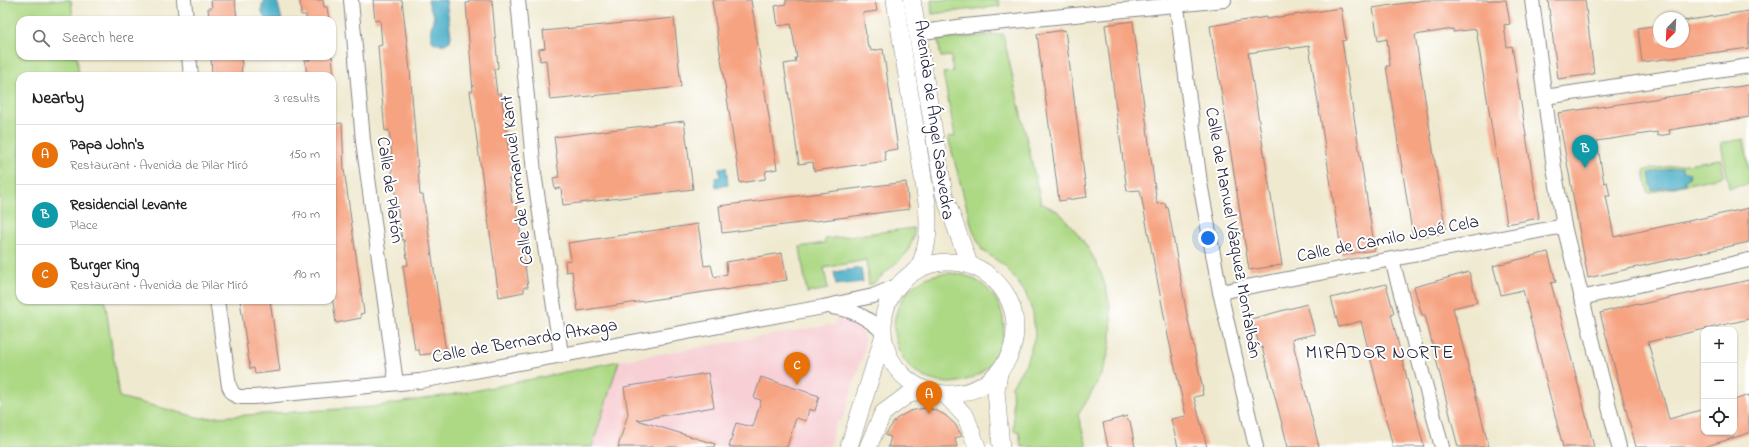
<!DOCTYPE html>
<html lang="en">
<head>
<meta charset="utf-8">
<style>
  body { margin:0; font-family:"Indie Flower",sans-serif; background:#f2f2f2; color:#222 }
  .controls { position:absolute; right:12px; bottom:12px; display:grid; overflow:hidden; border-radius:8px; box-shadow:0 1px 3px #0004 }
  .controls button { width:36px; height:36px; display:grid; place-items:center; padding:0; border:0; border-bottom:1px solid #e0e0e0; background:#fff; color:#222; font:20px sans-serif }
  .compass { position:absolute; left:1653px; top:12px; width:36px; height:36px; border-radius:50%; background:#fff; box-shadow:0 1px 3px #0004; rotate:204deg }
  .you { position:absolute; left:1208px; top:238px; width:14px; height:14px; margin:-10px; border:3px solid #fff; border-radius:50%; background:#1a73e8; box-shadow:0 0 0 6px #1a73e833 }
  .badge { display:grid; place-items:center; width:26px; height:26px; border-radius:50%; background:#b5179e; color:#fff; font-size:13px; font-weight:700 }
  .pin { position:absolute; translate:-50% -33px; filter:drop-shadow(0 1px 2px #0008) }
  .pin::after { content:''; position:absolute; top:21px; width:14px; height:12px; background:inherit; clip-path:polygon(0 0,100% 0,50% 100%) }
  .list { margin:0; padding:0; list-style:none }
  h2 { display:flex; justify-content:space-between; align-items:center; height:52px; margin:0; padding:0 16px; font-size:17px }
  h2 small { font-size:13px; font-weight:400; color:#767676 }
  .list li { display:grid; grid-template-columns:26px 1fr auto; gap:12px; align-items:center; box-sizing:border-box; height:60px; padding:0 16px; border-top:1px solid #e0e0e0 }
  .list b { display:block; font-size:15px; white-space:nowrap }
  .list p { margin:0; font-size:13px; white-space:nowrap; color:#767676 }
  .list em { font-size:13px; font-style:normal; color:#767676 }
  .icon { flex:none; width:22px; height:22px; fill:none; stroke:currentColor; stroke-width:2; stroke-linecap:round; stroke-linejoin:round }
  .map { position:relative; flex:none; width:1749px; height:447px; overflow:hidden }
  .search { position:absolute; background:#fff; box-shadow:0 1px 3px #0004; left:16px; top:16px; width:320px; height:44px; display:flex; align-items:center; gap:10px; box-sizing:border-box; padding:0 14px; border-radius:12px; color:#767676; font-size:15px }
  .panel { position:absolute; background:#fff; box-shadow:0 1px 3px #0004; left:16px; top:72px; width:320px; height:232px; border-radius:12px }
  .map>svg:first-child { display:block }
</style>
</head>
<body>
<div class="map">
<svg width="1749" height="447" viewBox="0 0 1749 447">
  <rect width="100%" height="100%" fill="#fff"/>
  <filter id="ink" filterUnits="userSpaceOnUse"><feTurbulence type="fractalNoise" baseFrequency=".025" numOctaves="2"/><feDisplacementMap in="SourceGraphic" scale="8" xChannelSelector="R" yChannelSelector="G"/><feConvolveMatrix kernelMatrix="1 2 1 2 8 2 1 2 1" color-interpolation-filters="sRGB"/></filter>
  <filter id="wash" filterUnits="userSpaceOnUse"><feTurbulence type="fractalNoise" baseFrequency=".012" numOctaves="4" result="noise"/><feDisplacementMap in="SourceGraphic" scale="16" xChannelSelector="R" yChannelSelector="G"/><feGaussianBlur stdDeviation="0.9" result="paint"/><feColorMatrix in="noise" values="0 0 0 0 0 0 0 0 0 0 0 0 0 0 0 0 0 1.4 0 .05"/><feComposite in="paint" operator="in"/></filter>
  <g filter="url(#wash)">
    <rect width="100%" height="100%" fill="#efe9cf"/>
    <path fill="#f7cfd4" d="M835,318L851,320L859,327L864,336L865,348L842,422L837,420L829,447H592L619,361L835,324Z"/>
    <g fill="#add985" stroke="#687e60">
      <path d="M0,0H71L73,20H20V56H77L79,76H20V300H105L119,397L201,418L372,407L474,391L619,361L592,447H0Z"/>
      <path d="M931,0H999L1000,6L932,14Z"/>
      <path d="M1003,34L1041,203C1046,206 1052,208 1057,211C1063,215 1067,222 1072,227C1102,260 1119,310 1108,355C1102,377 1090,396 1078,415L1087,447H1021L1019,431H1014L1012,386L1026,363L1035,336L1033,313L1025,292L1005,266L982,250L973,231L948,137L955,136L943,73L953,72L951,56L941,57L938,40Z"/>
      <path d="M1744,139L1749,168V184L1729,188L1721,143Z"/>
      <path d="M1721,159L1724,176L1648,193L1644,170Z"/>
      <path d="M914,228L913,239L907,253L874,283L869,285L866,260L824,268L828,289L807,293L800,247L825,243V239Z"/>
      <circle cx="949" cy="328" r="55"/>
    </g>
    <g fill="#48aec7" stroke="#356881">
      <path d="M265,0L276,1L278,4L282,20H266C261,13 260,7 265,0Z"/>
      <path d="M428,0H446L451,36L450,41L445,44C423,47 432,26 434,15L430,8Z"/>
      <path d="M726,167L728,185L716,187L715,178L720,177L719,168Z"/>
      <path d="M1682,167V171L1690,173L1689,178L1685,180V184L1652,190L1649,173Z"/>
      <path d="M861,268L863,282L836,285L834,272Z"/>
    </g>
    <g id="blocks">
      <g fill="#f6a381">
        <path d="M211,0H235L237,20H209L208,8H212Z"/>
        <path d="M300,0H323L324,7H327L329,20H306V15H301Z"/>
        <path d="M373,0H402L410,70L420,195H423L446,352L420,355L419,350H415L403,266L408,265L404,240H402L390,157H392L389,130L385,131L384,122L378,46L382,45L380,20L375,21Z"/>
        <path d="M469,0H492L498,68L494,69L497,94L501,93L512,178L509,179L512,203L516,202L528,287H524V292L499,297L470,91H473L466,3H469Z"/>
        <path d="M712,0H751L777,169L766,171L765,179L740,183Z"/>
        <path d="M786,0H875L877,11L863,13L864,23L868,47H870L871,51L883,49L898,149L884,151L886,161L814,171L813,162L799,164L784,64L796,62L795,58H797L791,24L778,26L775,6L786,4Z"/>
        <path d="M1425,0H1506L1510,24L1504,25L1507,47L1512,46L1539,218L1507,224L1476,29L1453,32V29L1415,35L1446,233L1413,238L1386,66H1390L1387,39L1378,41L1373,8Z"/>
        <path d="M1548,0H1585L1594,74L1558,79Z"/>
        <path d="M1341,8L1346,40L1342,41L1375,250L1342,255L1309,46L1290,49V47L1248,53L1282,265L1249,270L1216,58H1215L1210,26L1266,17V19Z"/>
        <path d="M1749,11V48L1642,62L1638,28L1659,25V42H1683V21Z"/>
        <path d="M674,18L681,87L550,100L546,60L540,61L539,49L545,48L543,31Z"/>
        <path d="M1133,21L1157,204L1165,203L1166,208L1168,207L1186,310L1203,390H1202L1203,395L1194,397L1207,447H1178L1171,419L1186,416L1168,336L1140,190L1127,191L1105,25Z"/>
        <path d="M1065,30L1087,197L1059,201L1037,34Z"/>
        <path d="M211,56H240L242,64L241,76H212Z"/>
        <path d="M309,56H332L334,76H307L305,60H310Z"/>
        <path d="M1749,85V117L1669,130L1670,134L1658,136L1657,132L1597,141L1604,183L1607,182L1610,196H1606L1614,237L1749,208V242L1588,278L1558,113Z"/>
        <path d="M684,121L693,189L563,205L561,188L555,189L553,178L559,177L554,137Z"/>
        <path d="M342,123L344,169L364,313L360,314L361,318L336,323L332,296V124Z"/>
        <path d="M906,182L909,209L722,233L719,206Z"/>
        <path d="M698,224L704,266L711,265L714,277L727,274L726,262L782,253L787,280L724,290V289L578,311L572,271L566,272L565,261L571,260L568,243Z"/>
        <path d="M1548,252L1556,282L1551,283L1557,306H1558L1594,447H1563L1523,290L1501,295L1493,266Z"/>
        <path d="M1469,272L1477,302L1453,308L1489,447H1458L1425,315H1422L1414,287Z"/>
        <path d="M1749,280V319L1648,342L1669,419L1704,409V432H1734V400L1749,395V433L1704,447H1636L1600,313L1638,303V305Z"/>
        <path d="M1386,284L1394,313L1391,314L1424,447H1393L1361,321L1339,327L1331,298Z"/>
        <path d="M240,300H270L280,371L255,374L254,368L250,369Z"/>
        <path d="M1307,304L1315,334L1292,339L1319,447H1288L1262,347H1260L1251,319Z"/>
        <path d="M708,373L714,407L637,420L715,444L714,447H618L628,414L624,387Z"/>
        <path d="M761,377L819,396L815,411L809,409L806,421L796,418L787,447H729L736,423L753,427L761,400L754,398Z"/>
        <path d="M925,408L935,410L945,415L955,424L962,436L955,438L957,447H888L891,437L885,435L896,419L910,411Z"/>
        <path d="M1127,416L1128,421H1130L1135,447H1108L1103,423Z"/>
      </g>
    </g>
  </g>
  <g filter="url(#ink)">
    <use href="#blocks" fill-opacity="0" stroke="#888685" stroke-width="1"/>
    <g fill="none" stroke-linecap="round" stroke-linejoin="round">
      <defs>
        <g id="minor">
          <path d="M184,0L186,20"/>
          <path d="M351,0L363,141L396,383"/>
          <path d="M518,0L534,173L561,354"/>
          <path d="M1176,0L1200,183L1220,292L1256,447"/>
          <path d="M1532,0L1554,168L1564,226L1619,447"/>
          <path d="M916,33L965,26L1224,0"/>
          <path d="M189,56L191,76"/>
          <path d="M1545,97L1749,66"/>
          <path d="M1392,260L1442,447"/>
          <path d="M1220,292L1564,226"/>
          <path d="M1581,298L1749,260"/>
          <path d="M217,300L229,386L233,394L239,397H254L420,381L823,307L873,296L899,285"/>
          <path d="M832,307C852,309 868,318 882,331"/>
        </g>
        <g id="tertiary">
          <path d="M895,0L927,203C929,230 929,243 919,268"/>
          <path d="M912,0L944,194L969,264"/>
          <circle cx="949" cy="328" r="66"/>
          <path d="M999,373L996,391L1001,447"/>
          <path d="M946,395L966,417L977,447"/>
          <path d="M849,447L883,338"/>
          <path d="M868,447L883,413L906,396L923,389"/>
        </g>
      </defs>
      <use href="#minor" stroke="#888685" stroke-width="16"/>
      <use href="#tertiary" stroke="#888685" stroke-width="18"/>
      <use href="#minor" stroke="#fff" stroke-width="14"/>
      <use href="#tertiary" stroke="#fff" stroke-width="17"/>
    </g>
  </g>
  <g text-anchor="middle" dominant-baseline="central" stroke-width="4" stroke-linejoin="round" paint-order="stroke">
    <g font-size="18" fill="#22223b" stroke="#fff">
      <text transform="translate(933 120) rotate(82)">Avenida de Ángel Saavedra</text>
      <text transform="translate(518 180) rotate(-97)">Calle de Immanuel Kant</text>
      <text transform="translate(389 190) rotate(82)">Calle de Platón</text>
      <text transform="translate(1232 233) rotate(80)">Calle de Manuel Vázquez Montalbán</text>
      <text transform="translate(1388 240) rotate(-11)">Calle de Camilo José Cela</text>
      <text transform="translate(525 342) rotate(-10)">Calle de Bernardo Atxaga</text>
    </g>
    <g font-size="19" letter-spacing="1" fill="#22223b" stroke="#fff">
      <text x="1380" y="353">MIRADOR NORTE</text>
    </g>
  </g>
</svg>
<div class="controls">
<button>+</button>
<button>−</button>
<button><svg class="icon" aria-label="locate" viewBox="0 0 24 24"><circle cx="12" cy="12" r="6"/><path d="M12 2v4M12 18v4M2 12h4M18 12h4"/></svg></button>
</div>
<svg class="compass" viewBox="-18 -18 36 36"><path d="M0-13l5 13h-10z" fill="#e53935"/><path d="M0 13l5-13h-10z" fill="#767676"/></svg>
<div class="you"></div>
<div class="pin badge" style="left:929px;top:414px;background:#e8710a">A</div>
<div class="pin badge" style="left:1585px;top:168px;background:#0f9aa8">B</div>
<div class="pin badge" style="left:797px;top:385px;background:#e8710a">C</div>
<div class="search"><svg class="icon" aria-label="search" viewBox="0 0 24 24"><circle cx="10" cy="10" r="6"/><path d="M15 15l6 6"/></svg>Search here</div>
<section class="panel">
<h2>Nearby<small>3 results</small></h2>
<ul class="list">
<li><span class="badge" style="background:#e8710a">A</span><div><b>Papa John's</b><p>Restaurant · Avenida de Pilar Miró</p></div><em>150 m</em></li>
<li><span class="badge" style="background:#0f9aa8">B</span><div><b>Residencial Levante</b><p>Place</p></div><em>170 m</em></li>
<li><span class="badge" style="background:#e8710a">C</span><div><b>Burger King</b><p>Restaurant · Avenida de Pilar Miró</p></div><em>190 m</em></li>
</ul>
</section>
</div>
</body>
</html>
